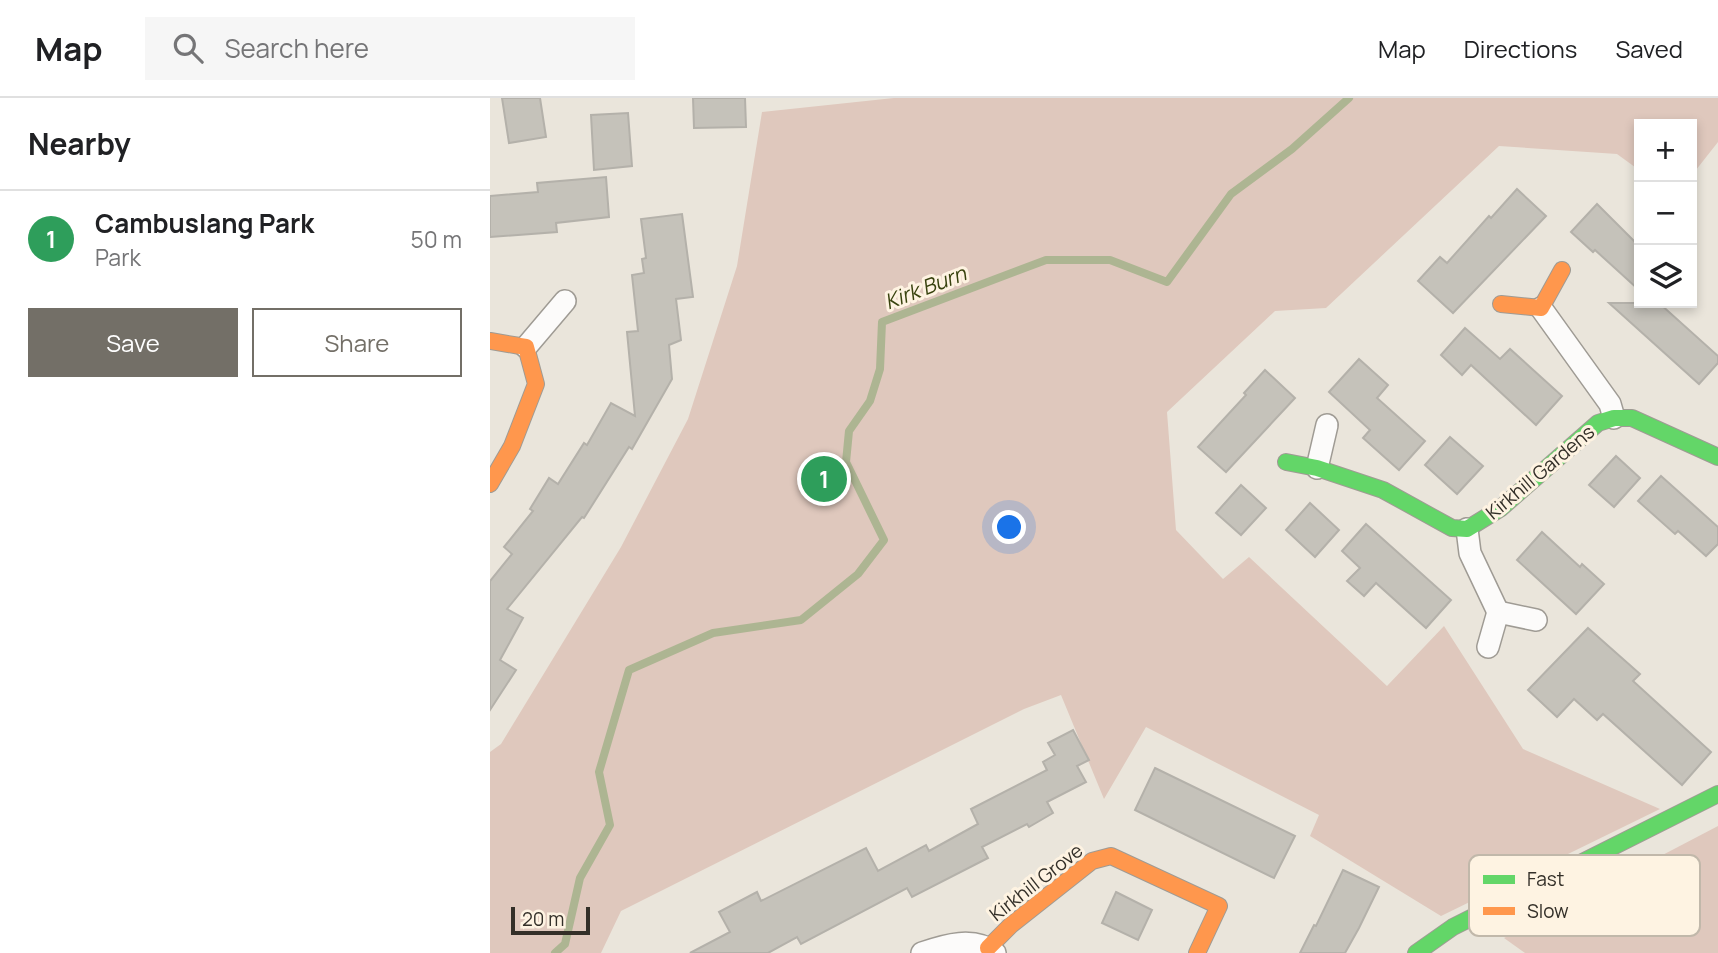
<!DOCTYPE html>
<html lang="en">
<head>
<meta charset="utf-8">
<style>
  body { margin:0; font-family:Manrope,sans-serif; background:#f6f6f6; color:#202124 }
  .controls { position:absolute; right:21px; top:21px; display:grid; overflow:hidden; border-radius:0px; box-shadow:0 4px 10px #0003 }
  .controls button { width:63px; height:63px; display:grid; place-items:center; padding:0; border:0; border-bottom:2px solid #e0e0e0; background:#fff; color:#202124; font:35px sans-serif }
  .scale { position:absolute; left:21px; bottom:18px; width:79px; box-sizing:border-box; padding-left:7px; border:4px solid #332f28; border-top:0; font-size:19px; line-height:24px; white-space:nowrap; color:#332f28; -webkit-text-stroke:5px #fef3e2; paint-order:stroke }
  .you { position:absolute; left:520px; top:430px; width:24px; height:24px; margin:-18px; border:5px solid #fff; border-radius:50%; background:#1a73e8; box-shadow:0 0 0 10px #1a73e833 }
  .badge { display:grid; place-items:center; width:46px; height:46px; border-radius:50%; background:#736f67; color:#fff; font-size:23px; font-weight:700 }
  .pin { position:absolute; translate:-50% -50%; border:4px solid #fff; box-shadow:0 2px 7px #0006 }
  .list { margin:0; padding:0; list-style:none }
  h2 { display:flex; justify-content:space-between; align-items:center; height:91px; margin:0; padding:0 28px; font-size:30px }
  h2 small { font-size:23px; font-weight:400; color:#757577 }
  .list li { display:grid; grid-template-columns:46px 1fr auto; gap:21px; align-items:center; box-sizing:border-box; height:98px; padding:0 28px; border-top:2px solid #e0e0e0 }
  .list b { display:block; font-size:26px; white-space:nowrap }
  .list p { margin:0; font-size:23px; white-space:nowrap; color:#757577 }
  .list em { font-size:23px; font-style:normal; color:#757577 }
  .actions { display:flex; gap:14px; padding:21px 28px }
  .actions a { flex:1; padding:16px 0; border:2px solid #736f67; border-radius:0px; text-align:center; font-size:24px; color:#736f67 }
  .actions .main { background:#736f67; color:#fff }
  .icon { flex:none; width:38px; height:38px; fill:none; stroke:currentColor; stroke-width:2; stroke-linecap:round; stroke-linejoin:round }
  .map { position:relative; flex:none; width:1228px; height:855px; overflow:hidden }
  header { display:flex; align-items:center; gap:42px; box-sizing:border-box; height:98px; padding:0 35px; background:#fff; border-bottom:2px solid #e0e0e0 }
  header strong { font-size:33px }
  nav { display:flex; gap:38px; margin-inline-start:auto; font-size:24px }
  .search { width:490px; height:63px; background:#f6f6f6; display:flex; align-items:center; gap:18px; box-sizing:border-box; padding:0 24px; border-radius:0px; color:#757577; font-size:26px }
  main { display:flex }
  aside { flex:1; background:#fff }
  .map>svg:first-child { display:block }
</style>
</head>
<body>
<header>
<strong>Map</strong>
<div class="search"><svg class="icon" aria-label="search" viewBox="0 0 24 24"><circle cx="10" cy="10" r="6"/><path d="M15 15l6 6"/></svg>Search here</div>
<nav><a>Map</a><a>Directions</a><a>Saved</a></nav>
</header>
<main>
<aside>
<h2>Nearby<small></small></h2>
<ul class="list">
<li><span class="badge" style="background:#2e9e5b">1</span><div><b>Cambuslang Park</b><p>Park</p></div><em>50 m</em></li>
</ul>
<div class="actions"><a class="main">Save</a><a>Share</a></div>
</aside>
<div class="map">
<svg width="1228" height="855" viewBox="0 0 1228 855">
  <rect width="100%" height="100%" fill="#eae5db"/>
  <g fill="#dfc8bd">
    <path d="M404,0H1228V44L1202,77V26H1149V72L1127,56L1009,48L836,210L785,213L677,314L686,432L733,481L759,459L897,588L954,528L1033,651L1170,711L951,818L820,738L829,717L656,629L614,701L571,597L534,611L131,813L111,855H0V654L11,646L131,449L198,321L247,168L272,14Z"/>
    <path d="M1228,728V855H1035L1014,840Z"/>
  </g>
  <g fill="none" stroke-linecap="round" stroke-linejoin="round">
    <path stroke="#adb592" stroke-width="8" d="M65,855L75,846L90,780L120,727L109,674L139,572L223,535L311,522L368,476L394,442L356,364L359,333L380,303L390,271L392,224L556,162H620L677,184L741,96L802,51L859,0"/>
  </g>
  <g fill="#c5c2ba" stroke="#b4b1aa" stroke-width="2">
    <path d="M12,0H50L56,39L19,45Z"/>
    <path d="M203,0H255L256,29L204,30Z"/>
    <path d="M138,15L142,68L104,72L101,17Z"/>
    <path d="M116,79L119,119L66,125L67,134L0,139V98L48,94L47,85Z"/>
    <path d="M1027,91L1056,118L963,215L928,183L950,159L957,165L999,118L1001,120Z"/>
    <path d="M1107,106L1149,148V192L1105,152L1103,154L1081,134Z"/>
    <path d="M192,116L203,199L186,201L191,242L179,247L182,281L142,351L139,349L94,420L92,419L17,511L33,520L10,562L26,572L0,612V483L22,456L14,449L43,413L40,411L59,380L68,386L94,345L97,347L121,305L145,318L137,234L148,233L142,177L154,175L152,161L156,160L151,121Z"/>
    <path d="M1119,205H1169L1228,258V265L1209,286Z"/>
    <path d="M975,230L1010,261L1020,251L1072,298L1046,327L981,267L972,277L951,257Z"/>
    <path d="M869,261L898,287L887,300L935,343L909,372L873,340L880,332L839,294Z"/>
    <path d="M775,272L805,300L736,374L708,349L756,297L754,295Z"/>
    <path d="M960,339L993,368L967,396L935,367Z"/>
    <path d="M1126,358L1150,380L1124,409L1099,387Z"/>
    <path d="M1171,378L1228,429V446L1216,458L1188,433L1185,436L1148,403Z"/>
    <path d="M751,387L776,410L751,437L726,415Z"/>
    <path d="M820,405L849,432L825,459L796,432Z"/>
    <path d="M876,426L961,502L936,530L886,485L874,498L857,483L870,470L852,453Z"/>
    <path d="M1052,434L1090,469L1092,466L1114,486L1086,516L1027,462Z"/>
    <path d="M1098,530L1150,576L1143,583L1221,654L1192,687L1113,616L1107,622L1084,601L1067,619L1038,592Z"/>
    <path d="M583,632L599,662L587,668L596,684L557,704L563,715L539,729L537,726L492,749L498,760L422,799L417,790L311,846L307,839L278,855H200L240,834L229,814L267,794L271,803L376,750L388,773L436,747L439,753L488,726L481,711L557,672L553,664L565,657L558,645Z"/>
    <path d="M665,670L805,738L784,780L645,712Z"/>
    <path d="M853,772L889,789L869,830L855,855H810L824,827L826,828Z"/>
    <path d="M626,794L662,812L648,842L612,825Z"/>
  </g>
  <g fill="none" stroke-linecap="round" stroke-linejoin="round">
    <defs>
      <g id="street">
        <path d="M1051,210L1120,306L1124,320"/>
        <path d="M36,249L75,203"/>
        <path d="M827,370L837,327"/>
        <path d="M977,431L980,455L1008,514"/>
        <path d="M998,549L1008,514L1046,522"/>
        <path d="M432,855C455,847 484,838 505,855"/>
      </g>
      <g id="fast">
        <path d="M796,364L827,370L893,392L962,430L977,431L1011,410L1108,325L1124,320H1142L1228,359"/>
        <path d="M926,855L963,829L1228,696"/>
      </g>
      <g id="slow">
        <path d="M1011,206L1051,210L1072,172"/>
        <path d="M0,243L36,249L46,286L22,348L0,386"/>
        <path d="M498,850L521,827L602,763L621,758L729,808L707,855"/>
      </g>
    </defs>
    <use href="#street" stroke="#9f9b94" stroke-width="24"/>
    <use href="#fast" stroke="#9f9b94" stroke-width="18"/>
    <use href="#slow" stroke="#9f9b94" stroke-width="18"/>
    <use href="#street" stroke="#fcfbfa" stroke-width="21"/>
    <use href="#fast" stroke="#63d668" stroke-width="16"/>
    <use href="#slow" stroke="#ff974d" stroke-width="16"/>
  </g>
  <g text-anchor="middle" dominant-baseline="central" stroke-width="6" stroke-linejoin="round" paint-order="stroke">
    <g font-size="19" fill="#332f28" stroke="#fef3e2">
      <text transform="translate(1050 374) rotate(-40)">Kirkhill Gardens</text>
      <text transform="translate(546 784) rotate(-38)">Kirkhill Grove</text>
    </g>
    <g font-size="21" font-style="italic" fill="#38420e" stroke="#fef3e2">
      <text transform="translate(435 189) rotate(-21)">Kirk Burn</text>
    </g>
  </g>
  <rect x="979" y="757" width="231" height="81" rx="10" fill="#fef3e2" stroke="#c1b8aa" stroke-width="2"/>
  <rect x="993" y="777" width="32" height="9" fill="#63d668"/>
  <rect x="993" y="809" width="32" height="8" fill="#ff974d"/>
  <g font-size="19" fill="#332f28">
    <text x="1037" y="788">Fast</text>
    <text x="1037" y="820">Slow</text>
  </g>
</svg>
<div class="controls">
<button>+</button>
<button>−</button>
<button><svg class="icon" aria-label="layers" viewBox="0 0 24 24"><path d="M12 4l9 5-9 5-9-5zM3 14l9 5 9-5"/></svg></button>
</div>
<div class="scale">20 m</div>
<div class="you"></div>
<div class="pin badge" style="left:334px;top:381px;background:#2e9e5b">1</div>
</div>
</main>
</body>
</html>
